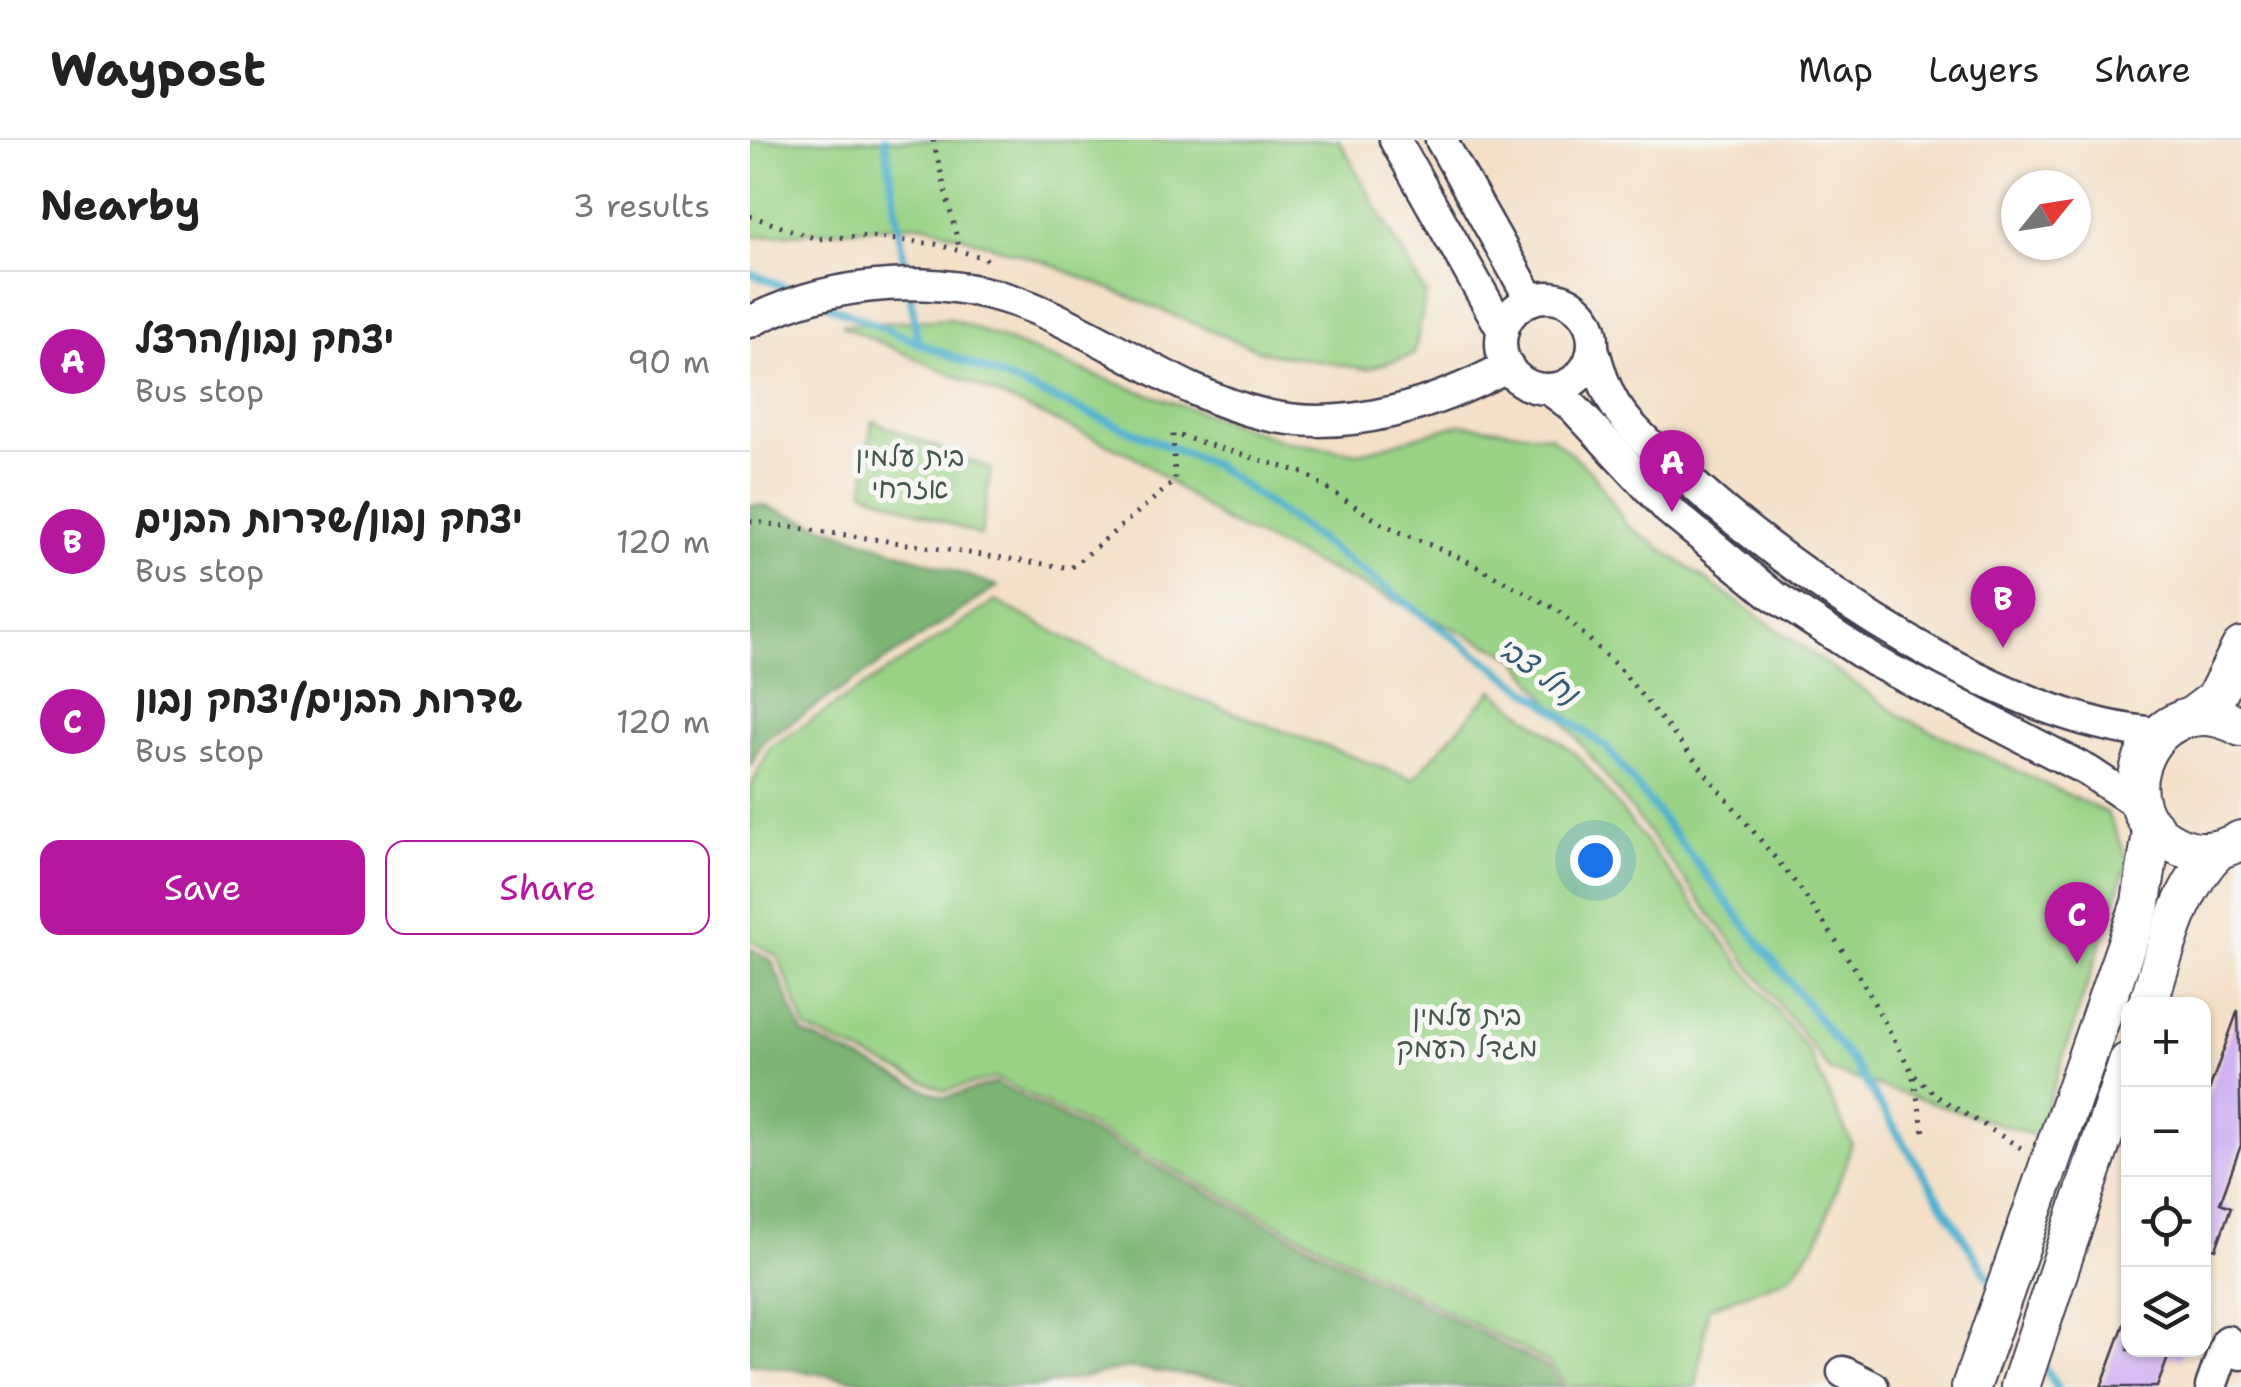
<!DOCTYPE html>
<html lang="en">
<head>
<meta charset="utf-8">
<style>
  body { margin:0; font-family:"Shantell Sans","Playpen Sans Hebrew",sans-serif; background:#f2f2f2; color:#222 }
  .controls { position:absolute; right:30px; bottom:30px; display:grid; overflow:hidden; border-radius:20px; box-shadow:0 2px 8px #0004 }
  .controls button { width:90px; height:90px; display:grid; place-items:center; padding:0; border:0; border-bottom:2px solid #e0e0e0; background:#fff; color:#222; font:50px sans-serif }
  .compass { position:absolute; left:1251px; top:30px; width:90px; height:90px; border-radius:50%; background:#fff; box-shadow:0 2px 8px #0004; rotate:60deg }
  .you { position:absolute; left:845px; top:720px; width:35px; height:35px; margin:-25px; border:8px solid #fff; border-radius:50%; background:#1a73e8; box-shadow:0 0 0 15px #1a73e833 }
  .badge { display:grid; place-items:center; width:65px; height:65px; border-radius:50%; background:#b5179e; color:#fff; font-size:32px; font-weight:700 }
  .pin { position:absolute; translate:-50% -82px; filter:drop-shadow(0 2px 5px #0008) }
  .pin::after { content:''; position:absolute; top:52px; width:35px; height:30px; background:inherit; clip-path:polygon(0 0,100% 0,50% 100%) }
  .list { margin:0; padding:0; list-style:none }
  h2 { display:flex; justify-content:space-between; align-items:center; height:130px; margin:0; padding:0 40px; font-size:42px }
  h2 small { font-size:32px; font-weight:400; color:#767676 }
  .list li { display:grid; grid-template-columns:65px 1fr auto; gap:30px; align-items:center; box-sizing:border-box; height:180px; padding:0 40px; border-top:2px solid #e0e0e0 }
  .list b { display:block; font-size:38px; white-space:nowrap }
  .list p { margin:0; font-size:32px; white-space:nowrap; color:#767676 }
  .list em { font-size:32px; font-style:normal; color:#767676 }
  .actions { display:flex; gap:20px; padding:30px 40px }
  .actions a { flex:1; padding:22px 0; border:2px solid #b5179e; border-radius:20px; text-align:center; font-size:35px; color:#b5179e }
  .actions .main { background:#b5179e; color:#fff }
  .icon { flex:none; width:55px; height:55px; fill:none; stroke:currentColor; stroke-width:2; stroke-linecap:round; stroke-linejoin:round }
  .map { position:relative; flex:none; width:1491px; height:1247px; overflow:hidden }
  header { display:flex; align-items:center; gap:60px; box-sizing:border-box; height:140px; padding:0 50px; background:#fff; border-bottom:2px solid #e0e0e0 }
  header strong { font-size:48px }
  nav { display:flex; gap:55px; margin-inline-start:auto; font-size:35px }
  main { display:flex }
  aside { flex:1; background:#fff }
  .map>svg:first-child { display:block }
</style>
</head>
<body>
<header>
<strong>Waypost</strong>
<nav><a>Map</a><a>Layers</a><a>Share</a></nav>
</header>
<main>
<aside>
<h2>Nearby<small>3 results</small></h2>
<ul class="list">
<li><span class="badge">A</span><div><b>יצחק נבון/הרצל</b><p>Bus stop</p></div><em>90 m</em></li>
<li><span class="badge">B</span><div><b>יצחק נבון/שדרות הבנים</b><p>Bus stop</p></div><em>120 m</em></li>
<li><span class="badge">C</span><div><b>שדרות הבנים/יצחק נבון</b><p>Bus stop</p></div><em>120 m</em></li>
</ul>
<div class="actions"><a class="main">Save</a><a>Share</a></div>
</aside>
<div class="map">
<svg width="1491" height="1247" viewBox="0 0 1491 1247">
  <rect width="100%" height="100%" fill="#f6f6f2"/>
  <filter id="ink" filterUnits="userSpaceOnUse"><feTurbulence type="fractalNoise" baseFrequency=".01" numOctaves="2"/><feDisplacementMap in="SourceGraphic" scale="20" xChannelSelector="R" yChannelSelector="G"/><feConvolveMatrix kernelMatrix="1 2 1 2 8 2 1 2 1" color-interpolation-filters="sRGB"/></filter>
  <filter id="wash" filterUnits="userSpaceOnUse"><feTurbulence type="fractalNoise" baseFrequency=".0048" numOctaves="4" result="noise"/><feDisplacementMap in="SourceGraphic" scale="40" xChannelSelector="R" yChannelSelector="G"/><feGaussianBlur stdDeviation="2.25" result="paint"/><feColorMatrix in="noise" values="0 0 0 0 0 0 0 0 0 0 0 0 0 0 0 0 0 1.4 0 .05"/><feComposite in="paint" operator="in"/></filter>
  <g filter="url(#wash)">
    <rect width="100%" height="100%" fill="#f4e0c8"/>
    <g fill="#9ad386" stroke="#5e7a60" stroke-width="2.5">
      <path d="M0,0H589L676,155L664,215L616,229L513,212L297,123L173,84L0,97Z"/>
      <path d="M201,179L352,238L534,301L609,313L711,284L800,296L842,332L876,384L1152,577L1357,673L1378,721L1287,996L1080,931L765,517L474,381L384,316L91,185Z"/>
      <path d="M122,281L241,329L231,396L114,351Z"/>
      <path d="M246,461L398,541L663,639L743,550L829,617L861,657L1058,911L1102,1004L1069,1098L1041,1136L958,1168L946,1247H819L800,1224L246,938L195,951L57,890L28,817L0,800V648L20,607Z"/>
    </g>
    <g fill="#7bb573" stroke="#4e6c57" stroke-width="2.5">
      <path d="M0,365H12L248,446L13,601L0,627Z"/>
      <path d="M0,808L22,821L53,894L194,958L246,943L798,1228L814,1247H502L494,1242L377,1228L286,1247H152L0,1223Z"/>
    </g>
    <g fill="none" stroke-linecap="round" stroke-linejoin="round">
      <g stroke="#50b1cf" stroke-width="8">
        <path d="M135,0L157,139"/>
        <path d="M0,133L47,152"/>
        <path d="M160,152L168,203"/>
        <path d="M78,165L466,326L856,607L1106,927L1244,1146"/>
        <path d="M1291,1222L1307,1247"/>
      </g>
    </g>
    <g id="blocks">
      <g fill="#d0b1f3">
        <path d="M1488,870L1491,1005L1470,1063L1481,1067L1466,1109L1454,1105V964Z"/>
        <path d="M1378,1173V1210H1434L1430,1219L1419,1215L1407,1247H1351Z"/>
      </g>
    </g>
  </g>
  <g filter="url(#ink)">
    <use href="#blocks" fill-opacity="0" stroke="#423e50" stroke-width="2.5"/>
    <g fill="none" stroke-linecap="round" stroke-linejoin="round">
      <defs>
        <g id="minor">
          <path d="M645,0L753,191"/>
          <path d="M691,0L781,160"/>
          <circle cx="797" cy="203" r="46"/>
          <path d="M0,182C84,138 193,132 281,167C362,200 430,255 516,275C598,294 687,264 758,226"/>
          <path d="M843,208C849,228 854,247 865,265C883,292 910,314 934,336C1044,437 1259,585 1410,593"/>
          <path d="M799,249L823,267L919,370L1021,454L1124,521L1338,631L1392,667"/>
          <path d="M1093,1232L1123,1247"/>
          <path d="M1461,1247L1477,1201L1491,1214"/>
        </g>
        <g id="major">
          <path d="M1441,577L1465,559L1491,507"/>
          <path d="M1491,587C1403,537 1342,672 1431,707C1452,715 1472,711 1491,700"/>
          <path d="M1398,864C1416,810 1427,751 1468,710"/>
          <path d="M1221,1247L1391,763L1403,686"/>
          <path d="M1270,1247L1378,922"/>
        </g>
      </defs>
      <use href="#minor" stroke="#423e50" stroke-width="35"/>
      <use href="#major" stroke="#423e50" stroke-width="42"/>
      <g stroke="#423e50" stroke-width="5" stroke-dasharray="2.5 8" stroke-linecap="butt">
        <path d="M183,0L210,111"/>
        <path d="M0,76L67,99L110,96L185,104L235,118L240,124"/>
        <path d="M0,381L321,428L425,341L423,294L554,333L632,384L715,420L809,471L870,529L1049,747L1106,830L1163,934L1188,957L1271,1008"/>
        <path d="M1163,937L1174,992"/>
      </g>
      <use href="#minor" stroke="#fff" stroke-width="30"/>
      <use href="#major" stroke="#fff" stroke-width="38"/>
    </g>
  </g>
  <g text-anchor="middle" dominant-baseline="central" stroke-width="10" stroke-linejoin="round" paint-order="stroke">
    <g font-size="28" fill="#465752" stroke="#f6f6f2">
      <text x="160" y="316">בית עלמין<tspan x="160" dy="32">אזרחי</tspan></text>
      <text x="717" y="875">בית עלמין<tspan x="717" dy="32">מגדל העמק</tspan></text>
    </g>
    <g font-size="30" font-style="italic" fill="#345b76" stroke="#f6f6f2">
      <text transform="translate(788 530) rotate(36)">נחל צבי</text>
    </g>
  </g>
</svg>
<div class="controls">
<button>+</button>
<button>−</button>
<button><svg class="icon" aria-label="locate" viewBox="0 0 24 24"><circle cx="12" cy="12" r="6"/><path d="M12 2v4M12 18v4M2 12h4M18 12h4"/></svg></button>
<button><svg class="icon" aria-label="layers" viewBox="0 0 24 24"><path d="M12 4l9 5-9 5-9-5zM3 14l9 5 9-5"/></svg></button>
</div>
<svg class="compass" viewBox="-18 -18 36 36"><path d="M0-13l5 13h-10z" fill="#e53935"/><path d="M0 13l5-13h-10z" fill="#767676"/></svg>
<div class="you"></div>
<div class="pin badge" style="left:922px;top:372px">A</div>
<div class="pin badge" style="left:1253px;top:508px">B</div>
<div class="pin badge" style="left:1327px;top:824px">C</div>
</div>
</main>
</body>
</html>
